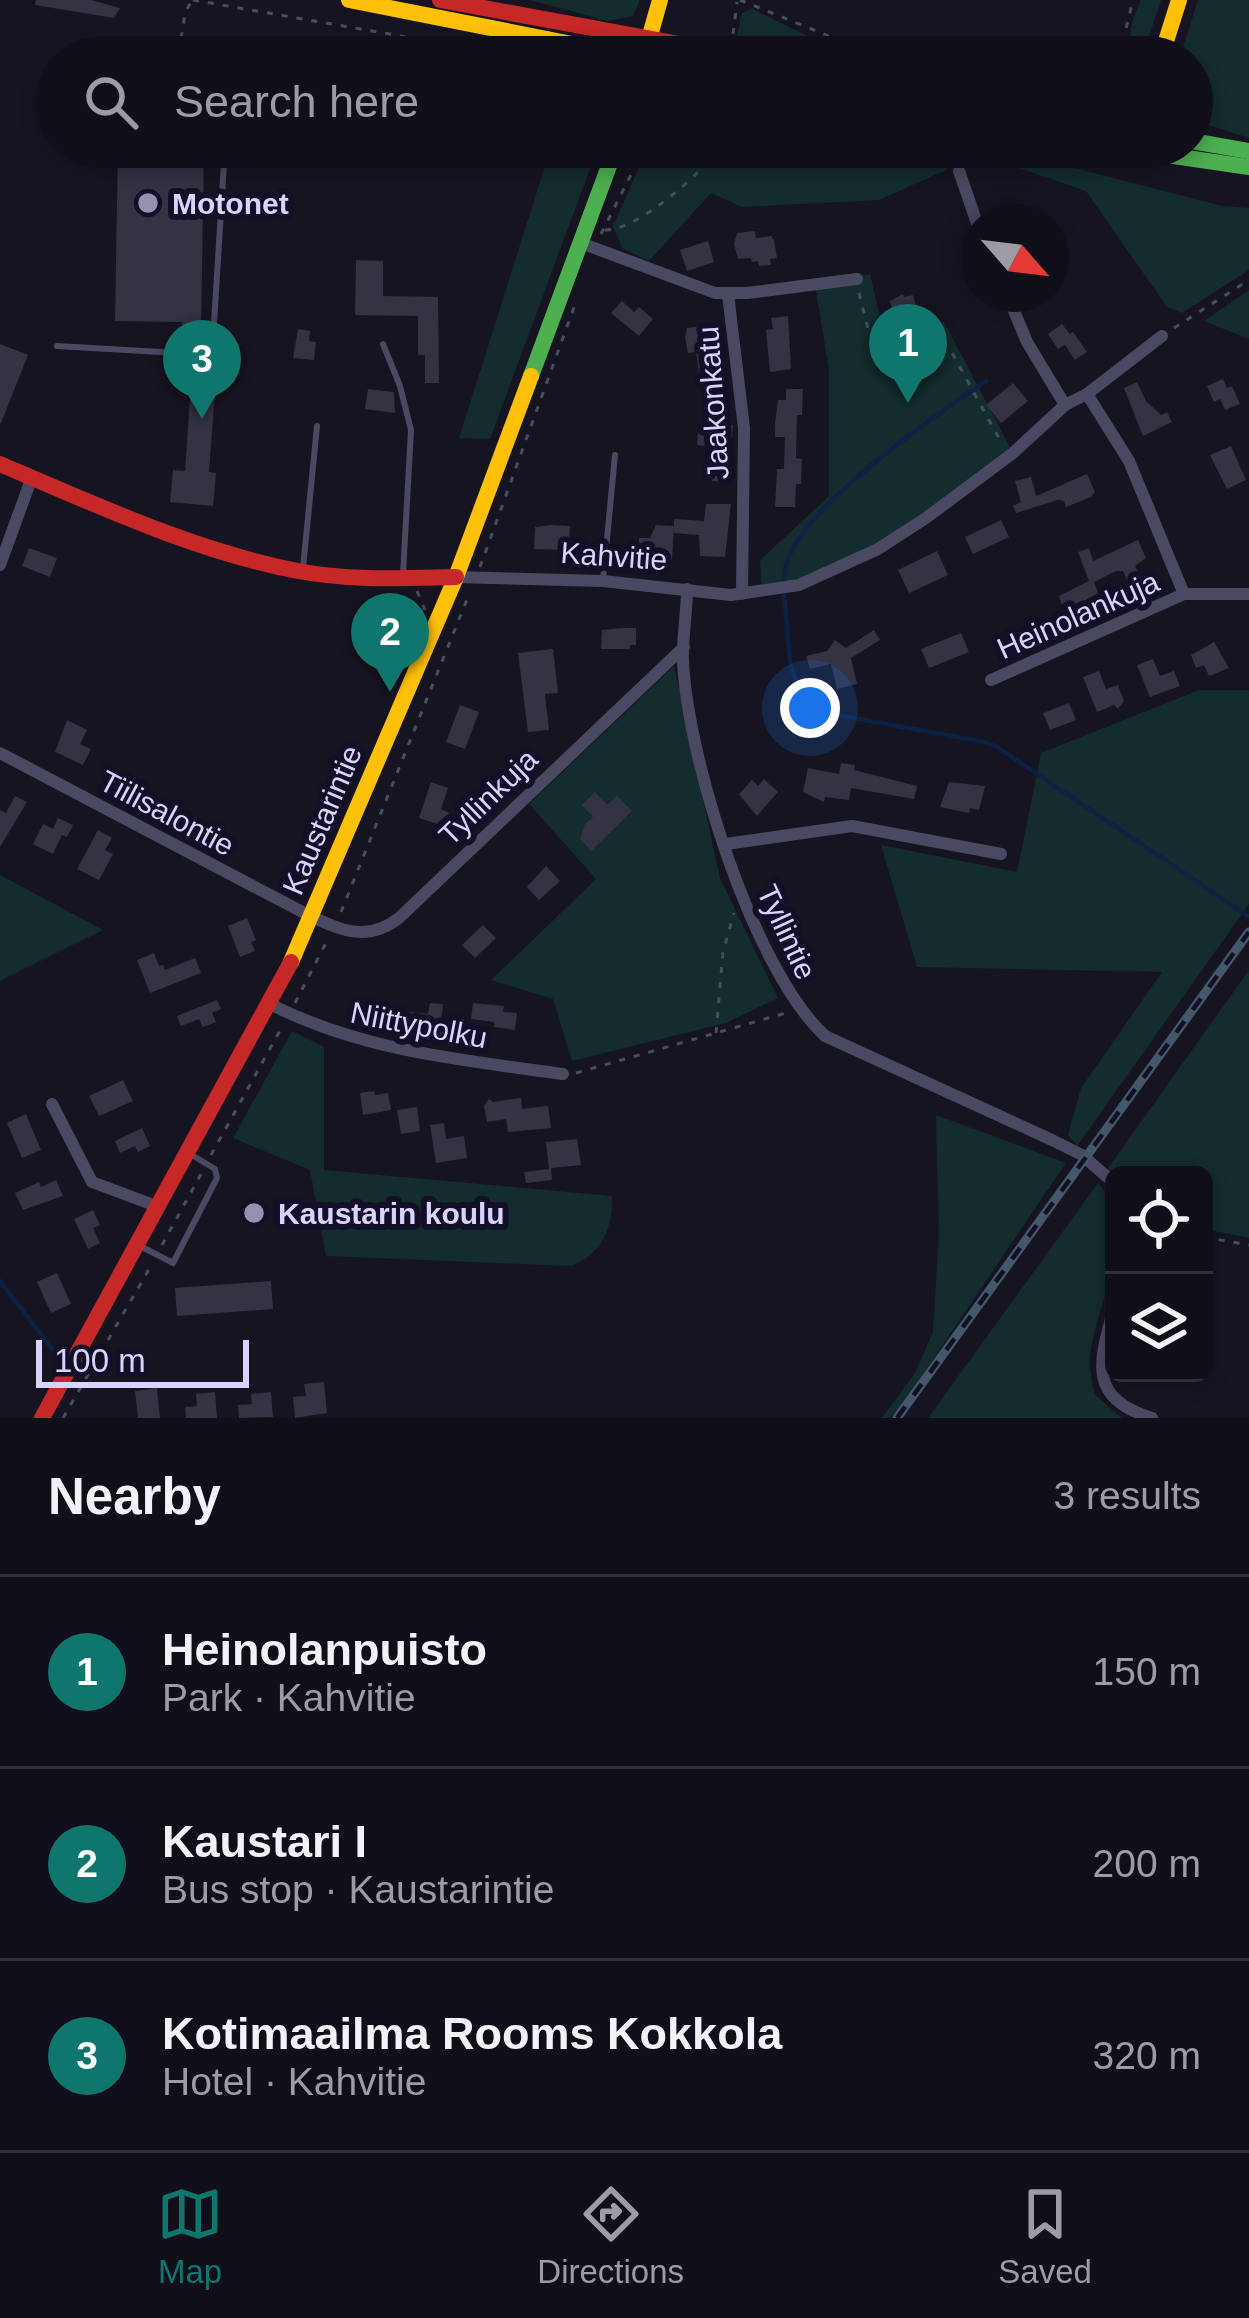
<!DOCTYPE html>
<html lang="en">
<head>
<meta charset="utf-8">
<style>
  body { margin:0; font-family:Helvetica,sans-serif; background:#1e1d26; color:#f1f3f6 }
  .controls { position:absolute; right:36px; bottom:36px; display:grid; overflow:hidden; border-radius:18px; box-shadow:0 6px 18px #0003 }
  .controls button { width:108px; height:108px; display:grid; place-items:center; padding:0; border:0; border-bottom:3px solid #302f38; background:#100f19; color:#f1f3f6; font:60px sans-serif }
  .compass { position:absolute; left:961px; top:204px; width:108px; height:108px; border-radius:50%; background:#100f19; box-shadow:0 6px 18px #0003; rotate:118deg }
  .scale { position:absolute; left:36px; bottom:30px; width:213px; box-sizing:border-box; padding-left:12px; border:6px solid #d9d4ff; border-top:0; font-size:33px; line-height:42px; white-space:nowrap; color:#d9d4ff; -webkit-text-stroke:9px #130f26; paint-order:stroke }
  .you { position:absolute; left:810px; top:708px; width:42px; height:42px; margin:-30px; border:9px solid #fff; border-radius:50%; background:#1a73e8; box-shadow:0 0 0 18px #1a73e833 }
  .badge { display:grid; place-items:center; width:78px; height:78px; border-radius:50%; background:#0f766e; color:#fff; font-size:39px; font-weight:700 }
  .pin { position:absolute; translate:-50% -99px; filter:drop-shadow(0 3px 6px #0008) }
  .pin::after { content:''; position:absolute; top:63px; width:42px; height:36px; background:inherit; clip-path:polygon(0 0,100% 0,50% 100%) }
  .list { margin:0; padding:0; list-style:none }
  h2 { display:flex; justify-content:space-between; align-items:center; height:156px; margin:0; padding:0 48px; font-size:51px }
  h2 small { font-size:39px; font-weight:400; color:#9c9ca2 }
  .list li { display:grid; grid-template-columns:78px 1fr auto; gap:36px; align-items:center; box-sizing:border-box; height:192px; padding:0 48px; border-top:3px solid #302f38 }
  .list b { display:block; font-size:45px; white-space:nowrap }
  .list p { margin:0; font-size:39px; white-space:nowrap; color:#9c9ca2 }
  .list em { font-size:39px; font-style:normal; color:#9c9ca2 }
  .icon { flex:none; width:66px; height:66px; fill:none; stroke:currentColor; stroke-width:2; stroke-linecap:round; stroke-linejoin:round }
  .map { position:relative; flex:none; width:1249px; height:1418px; overflow:hidden }
  .search { position:absolute; background:#100f19; box-shadow:0 6px 18px #0003; left:36px; right:36px; top:36px; height:132px; display:flex; align-items:center; gap:30px; box-sizing:border-box; padding:0 42px; border-radius:66px; color:#9c9ca2; font-size:45px }
  .sheet { height:732px; background:#100f19 }
  nav { display:flex; justify-content:space-around; align-items:center; box-sizing:border-box; height:168px; border-top:3px solid #302f38; background:#100f19; font-size:33px; color:#9c9ca2 }
  nav a { display:grid; justify-items:center; gap:6px }
  nav .on { color:#0f766e }
  .map>svg:first-child { display:block }
</style>
</head>
<body>
<div class="map">
<svg width="1249" height="1418" viewBox="0 0 1249 1418">
  <rect width="100%" height="100%" fill="#161421"/>
  <g fill="#132c2d">
    <path d="M530,0H640L633,16L608,21Z"/>
    <path d="M1141,0H1161L1142,57H1126L1133,19Z"/>
    <path d="M1198,0H1249V138L1192,120V57H1180Z"/>
    <path d="M752,9L831,47L878,57H822L736,39L742,13Z"/>
    <path d="M551,147H598L490,439L459,438Z"/>
    <path d="M648,147H942L946,170L879,200L742,207L711,193L649,261L622,248L613,226Z"/>
    <path d="M959,147H994L1222,206L1249,208V270L1182,313L1167,307L1086,191L981,155L963,162Z"/>
    <path d="M870,274L884,335L944,322L1013,453C935,509 859,574 762,591L760,560L829,496V370L815,285Z"/>
    <path d="M1249,289V339L1204,321L1249,290Z"/>
    <path d="M674,666L720,878L778,998L726,1023L572,1061L553,999L491,980L596,879L529,804Z"/>
    <path d="M1199,690H1249V904L1077,1146L1068,1135L1081,1088L1162,972L917,967L881,845L1017,872L1041,753Z"/>
    <path d="M0,875L103,930L0,981Z"/>
    <path d="M1249,970V1238L1204,1229V1175H1114V1178L1106,1171Z"/>
    <path d="M292,1031L324,1047V1170L612,1196C613,1228 602,1254 571,1266L326,1256L310,1170L233,1138Z"/>
    <path d="M936,1115L1066,1163L917,1383L891,1418H882L915,1373L933,1332L939,1234Z"/>
    <path d="M1098,1183C1142,1231 1095,1303 1090,1357C1089,1369 1093,1383 1094,1394L1122,1418H928Z"/>
  </g>
  <g fill="none" stroke-linecap="round" stroke-linejoin="round">
    <g stroke="#0d2144" stroke-width="4.5">
      <path d="M986,381C936,415 796,510 785,569C781,586 786,608 787,625C790,669 789,684 826,713L985,742L997,747L1248,916"/>
      <path d="M0,1281L60,1359"/>
    </g>
  </g>
  <g fill="#343243">
    <path d="M36,0H91L120,8L114,18L35,5Z"/>
    <path d="M118,147H204L201,330H182V322L115,321Z"/>
    <path d="M755,231L756,238L771,236L774,240L777,258L770,259L771,265L759,266L758,261L752,262L751,258L738,259L734,244L737,233Z"/>
    <path d="M708,241L714,262L687,271L680,250Z"/>
    <path d="M356,260L383,261V296L438,297L439,383H425V355H418V316L355,315Z"/>
    <path d="M903,294L904,297L913,295L918,313L894,319L890,301Z"/>
    <path d="M622,301L634,312L639,307L653,319L639,336L611,313Z"/>
    <path d="M788,316L791,369L770,372L766,330L773,329L771,318Z"/>
    <path d="M1062,324L1070,334L1073,332L1087,352L1075,360L1065,345L1058,349L1048,334Z"/>
    <path d="M704,326L709,359L718,357L720,371L699,374L696,352L688,353L685,338L687,328Z"/>
    <path d="M298,329L310,331L309,341L316,342L314,360L293,358Z"/>
    <path d="M0,344L28,355L1,423H0Z"/>
    <path d="M1223,379L1227,388L1232,386L1240,404L1225,410L1220,399L1214,402L1207,386Z"/>
    <path d="M1137,382L1146,401L1161,415L1167,412L1172,422L1143,436L1124,388Z"/>
    <path d="M191,383L208,384L207,391H215L209,472L216,473L213,506L170,502L173,470L185,471Z"/>
    <path d="M1013,383L1028,401L1001,423L986,405Z"/>
    <path d="M368,389L394,392L395,413L365,409Z"/>
    <path d="M786,389H803L802,415H797L796,458L802,459L801,484H796L795,507H775L777,469H784L785,437H775V423L778,400H786Z"/>
    <path d="M699,423L733,425L728,482L712,481L715,447L697,445Z"/>
    <path d="M1231,446L1246,480L1227,489L1210,455Z"/>
    <path d="M1087,474L1095,492L1091,497L1066,507L1064,501L1058,500L1016,513L1013,506L1021,502L1015,481L1031,477L1036,496Z"/>
    <path d="M706,504H731L725,557L700,556L699,535L674,533V519L704,521Z"/>
    <path d="M1001,520L1009,537L973,554L965,537Z"/>
    <path d="M551,525L570,526L569,550L534,549L535,527Z"/>
    <path d="M656,525L674,526L672,560L633,556L634,543H639V538H650Z"/>
    <path d="M1138,540L1146,558L1135,566L1144,585L1132,590L1123,571H1116L1094,582L1099,596L1087,601L1088,605L1065,614L1059,596L1089,581L1078,552L1089,548L1093,561Z"/>
    <path d="M29,548L57,558L50,577L22,566Z"/>
    <path d="M937,551L948,575L909,593L898,570Z"/>
    <path d="M621,628H636V645H630V649H601L602,630Z"/>
    <path d="M874,630L880,640L851,658L857,684L837,689L831,664L810,669L806,656L827,651L835,640L846,648Z"/>
    <path d="M961,633L969,652L929,668L921,649Z"/>
    <path d="M1214,642L1229,668L1209,676L1204,665L1196,668L1191,655Z"/>
    <path d="M553,649L558,693L545,694L549,730L528,732L518,653Z"/>
    <path d="M1153,659L1160,676L1174,671L1180,686L1150,697L1137,665Z"/>
    <path d="M1099,671L1106,689L1118,685L1124,701L1118,709L1114,705L1097,712L1083,677Z"/>
    <path d="M1069,703L1076,720L1050,730L1043,713Z"/>
    <path d="M460,705L479,712L465,749L446,742Z"/>
    <path d="M67,720L87,730L80,744L91,749L83,765L55,752Z"/>
    <path d="M841,763L855,765L854,770L917,786L914,799L851,788L849,800L825,797L824,802L803,792L808,768L839,774Z"/>
    <path d="M764,779L778,792L757,816L739,794L752,780L758,786Z"/>
    <path d="M431,782L448,788L441,809L449,813L444,826L419,818Z"/>
    <path d="M949,782L985,786L979,810L970,808L969,813L940,807Z"/>
    <path d="M595,792L607,805L617,796L632,811L591,851L580,839L585,824L593,817L582,805Z"/>
    <path d="M15,796L27,802L0,847V810L6,813Z"/>
    <path d="M58,818L73,825L67,837L62,835L53,854L33,844L43,824L53,829Z"/>
    <path d="M98,830L112,838L105,850L113,854L99,880L77,869Z"/>
    <path d="M546,866L560,881L539,900L527,887Z"/>
    <path d="M247,918L256,940L251,942L255,951L240,957L228,926Z"/>
    <path d="M483,925L496,938L475,958L462,945Z"/>
    <path d="M154,953L159,966L163,965L165,970L195,958L201,973L150,993L137,960Z"/>
    <path d="M217,1000L221,1009L212,1013L216,1022L203,1027L199,1019L181,1026L177,1016Z"/>
    <path d="M430,1003L443,1004L440,1031L385,1025L387,1009L428,1014Z"/>
    <path d="M473,1003L504,1006L503,1012L517,1013L515,1030L494,1027V1022L471,1019Z"/>
    <path d="M123,1080L133,1101L99,1116L89,1096Z"/>
    <path d="M374,1091L375,1095L388,1093L391,1110L363,1115L360,1093Z"/>
    <path d="M521,1098L522,1109L548,1106L551,1128L508,1132L506,1119L487,1122L484,1106L489,1099L493,1102Z"/>
    <path d="M417,1107L420,1131L401,1134L397,1110Z"/>
    <path d="M26,1114L41,1150L22,1158L7,1123Z"/>
    <path d="M444,1123L446,1139L464,1136L467,1158L436,1163L430,1125Z"/>
    <path d="M142,1128L150,1146L138,1152L135,1146L120,1153L115,1141Z"/>
    <path d="M577,1139L581,1165L551,1168L552,1180L526,1183L524,1172L549,1169L546,1142Z"/>
    <path d="M56,1180L63,1196L23,1210L15,1193L39,1182L41,1187Z"/>
    <path d="M93,1210L100,1225L93,1228L100,1243L88,1249L74,1219Z"/>
    <path d="M57,1273L71,1304L51,1313L37,1282Z"/>
    <path d="M271,1281L273,1309L177,1316L175,1288Z"/>
    <path d="M324,1382L327,1413L295,1418L293,1397L306,1396L304,1384Z"/>
    <path d="M157,1388L160,1418H138L135,1391Z"/>
    <path d="M215,1392L217,1418H186L185,1407L197,1406L196,1394Z"/>
    <path d="M271,1392L273,1417L239,1418L238,1405L252,1404L251,1394Z"/>
  </g>
  <g fill="none" stroke-linecap="round" stroke-linejoin="round">
    <g stroke="#44505f" stroke-width="3" stroke-dasharray="6 9" stroke-linecap="butt">
      <path d="M193,0L401,36L479,57"/>
      <path d="M740,0L836,39L883,51L932,57"/>
      <path d="M733,34L737,2"/>
      <path d="M175,52C186,33 180,19 191,2"/>
      <path d="M1119,57L1133,0"/>
      <path d="M748,147L758,150L801,147"/>
      <path d="M950,147L953,159"/>
      <path d="M1054,147L1093,154"/>
      <path d="M605,230C637,231 702,173 720,147"/>
      <path d="M601,234L645,147"/>
      <path d="M859,293L868,329L877,347L950,349L1001,442"/>
      <path d="M1174,328L1249,280"/>
      <path d="M480,567L577,299"/>
      <path d="M417,591L425,610"/>
      <path d="M341,912L470,592"/>
      <path d="M295,1003L329,937"/>
      <path d="M716,1033L723,952L734,913"/>
      <path d="M576,1073L786,1013"/>
      <path d="M211,1155L282,1027"/>
      <path d="M1204,1237L1249,1245"/>
      <path d="M162,1245L201,1174"/>
      <path d="M63,1418L152,1264"/>
    </g>
    <g stroke="#4a4962" stroke-width="6">
      <path d="M383,344L400,386L411,430L403,574"/>
      <path d="M57,346L212,355L225,147"/>
      <path d="M303,568L317,426"/>
      <path d="M603,581L615,455"/>
      <path d="M142,1247L173,1263L217,1178L215,1169L192,1155"/>
    </g>
    <g stroke="#4a4962" stroke-width="12">
      <path d="M959,171L979,229"/>
      <path d="M581,243L715,293H747L857,279"/>
      <path d="M728,294L744,428L742,594"/>
      <path d="M1007,294L1027,342L1065,405"/>
      <path d="M1087,394L1129,461L1184,594"/>
      <path d="M0,565L32,477"/>
      <path d="M456,577L603,581L731,595L799,585L878,549L926,518L1013,453L1065,405L1087,394L1162,336"/>
      <path d="M687,589C687,613 682,637 683,662C688,760 753,969 825,1036L1052,1140L1082,1155L1114,1183"/>
      <path d="M991,680L1184,594H1249"/>
      <path d="M0,753L310,916C343,931 368,942 399,918L684,647"/>
      <path d="M726,844L852,826L1001,854"/>
      <path d="M270,1004C362,1051 462,1060 563,1074"/>
      <path d="M52,1104L92,1182L159,1207"/>
      <path d="M1114,1308C1099,1362 1087,1398 1152,1418"/>
    </g>
    <g stroke="#4caf50" stroke-width="16">
      <path d="M1192,141L1249,151"/>
      <path d="M1112,147L1249,167"/>
      <path d="M531,376L616,147"/>
    </g>
    <g stroke="#ffc107" stroke-width="16">
      <path d="M349,0L638,57"/>
      <path d="M647,46L660,0"/>
      <path d="M1161,57L1179,0"/>
      <path d="M291,962L456,577L531,376"/>
    </g>
    <g stroke="#c62828" stroke-width="16">
      <path d="M440,0L750,57"/>
      <path d="M0,464C97,505 194,551 298,571C350,581 404,578 456,577"/>
      <path d="M42,1418L291,962"/>
    </g>
    <defs>
      <path id="rail" d="M897,1418L1249,932"/>
    </defs>
    <use href="#rail" stroke="#43596b" stroke-width="9"/>
    <use href="#rail" stroke="#130f26" stroke-width="4.5" stroke-dasharray="14" stroke-linecap="butt"/>
  </g>
  <g fill="#9591b1" stroke="#130f26" stroke-width="4.5">
    <circle cx="148" cy="203" r="12"/>
    <circle cx="254" cy="1213" r="12"/>
  </g>
  <g text-anchor="middle" dominant-baseline="central" stroke-width="12" stroke-linejoin="round" paint-order="stroke">
    <g font-size="30" font-weight="bold" fill="#d9d4ff" stroke="#130f26" text-anchor="start">
      <text x="172" y="203">Motonet</text>
      <text x="278" y="1213">Kaustarin koulu</text>
    </g>
    <g font-size="30" fill="#d9d4ff" stroke="#130f26">
      <text transform="translate(713 403) rotate(-94)">Jaakonkatu</text>
      <text transform="translate(614 556) rotate(4)">Kahvitie</text>
      <text transform="translate(1078 615) rotate(-24)">Heinolankuja</text>
      <text transform="translate(488 797) rotate(-44)">Tyllinkuja</text>
      <text transform="translate(167 813) rotate(28)">Tiilisalontie</text>
      <text transform="translate(322 820) rotate(-67)">Kaustarintie</text>
      <text transform="translate(787 932) rotate(65)">Tyllintie</text>
      <text transform="translate(419 1025) rotate(11)">Niittypolku</text>
    </g>
  </g>
</svg>
<div class="controls">
<button><svg class="icon" aria-label="locate" viewBox="0 0 24 24"><circle cx="12" cy="12" r="6"/><path d="M12 2v4M12 18v4M2 12h4M18 12h4"/></svg></button>
<button><svg class="icon" aria-label="layers" viewBox="0 0 24 24"><path d="M12 4l9 5-9 5-9-5zM3 14l9 5 9-5"/></svg></button>
</div>
<svg class="compass" viewBox="-18 -18 36 36"><path d="M0-13l5 13h-10z" fill="#e53935"/><path d="M0 13l5-13h-10z" fill="#9c9ca2"/></svg>
<div class="scale">100 m</div>
<div class="you"></div>
<div class="pin badge" style="left:908px;top:403px">1</div>
<div class="pin badge" style="left:390px;top:692px">2</div>
<div class="pin badge" style="left:202px;top:419px">3</div>
<div class="search"><svg class="icon" aria-label="search" viewBox="0 0 24 24"><circle cx="10" cy="10" r="6"/><path d="M15 15l6 6"/></svg>Search here</div>
</div>
<section class="sheet">
<h2>Nearby<small>3 results</small></h2>
<ul class="list">
<li><span class="badge">1</span><div><b>Heinolanpuisto</b><p>Park · Kahvitie</p></div><em>150 m</em></li>
<li><span class="badge">2</span><div><b>Kaustari I</b><p>Bus stop · Kaustarintie</p></div><em>200 m</em></li>
<li><span class="badge">3</span><div><b>Kotimaailma Rooms Kokkola</b><p>Hotel · Kahvitie</p></div><em>320 m</em></li>
</ul>
</section>
<nav>
<a class="on"><svg class="icon" aria-label="map" viewBox="0 0 24 24"><path d="M3 6l6-2 6 2 6-2v14l-6 2-6-2-6 2zM9 4v14M15 6v14"/></svg>Map</a>
<a><svg class="icon" aria-label="directions" viewBox="0 0 24 24"><path d="M12 3l9 9-9 9-9-9zM9 14v-3h6M13 9l2 2-2 2"/></svg>Directions</a>
<a><svg class="icon" aria-label="saved" viewBox="0 0 24 24"><path d="M7 4h10v16l-5-4-5 4z"/></svg>Saved</a>
</nav>
</body>
</html>
